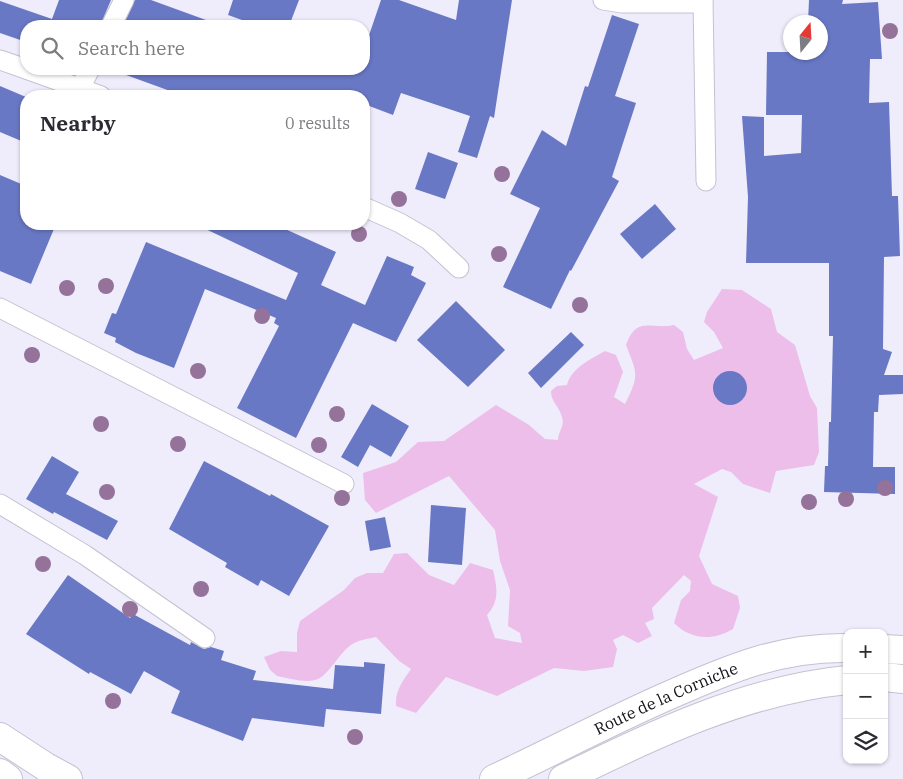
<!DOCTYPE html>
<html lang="en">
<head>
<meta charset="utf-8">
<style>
  body { margin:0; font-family:"IBM Plex Serif",serif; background:#f7f7f7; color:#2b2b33 }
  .controls { position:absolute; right:15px; bottom:15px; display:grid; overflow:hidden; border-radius:10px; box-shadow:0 1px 4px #0004 }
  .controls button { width:45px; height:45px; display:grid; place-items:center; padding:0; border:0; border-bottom:1px solid #e1e1e2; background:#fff; color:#2b2b33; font:25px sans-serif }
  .compass { position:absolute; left:783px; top:15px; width:45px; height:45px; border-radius:50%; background:#fff; box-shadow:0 1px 4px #0004; rotate:18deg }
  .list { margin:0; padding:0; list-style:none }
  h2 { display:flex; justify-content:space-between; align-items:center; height:65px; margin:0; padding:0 20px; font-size:21px }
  h2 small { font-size:16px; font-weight:400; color:#7c7c81 }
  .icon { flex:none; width:28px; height:28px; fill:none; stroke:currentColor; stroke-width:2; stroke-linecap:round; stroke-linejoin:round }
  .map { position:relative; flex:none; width:903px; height:779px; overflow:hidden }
  .search { position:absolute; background:#fff; box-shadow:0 1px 4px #0004; left:20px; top:20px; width:350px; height:55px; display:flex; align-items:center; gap:12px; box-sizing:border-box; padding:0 18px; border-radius:20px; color:#7c7c81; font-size:19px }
  .panel { position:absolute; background:#fff; box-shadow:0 1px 4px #0004; left:20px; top:90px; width:350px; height:140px; border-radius:20px }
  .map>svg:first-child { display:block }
</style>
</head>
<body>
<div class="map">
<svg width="903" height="779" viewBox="0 0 903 779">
  <rect width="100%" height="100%" fill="#efedfc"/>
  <path fill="#ecbee9" d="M722,289L742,290L771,309L777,332L795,345L810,396L817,408L819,452L814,465L776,471L770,493L743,484L731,472L722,469L694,484L718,497L699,556L712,584L738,596L740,608L733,629C713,641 691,640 674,623L681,600L690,591L691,581L684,575L652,608L654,619L645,623L652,636L638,643L623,635L613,640L617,649L613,667L584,671L554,668L497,696L446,677L416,713L396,706C395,690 403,681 411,669L399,661L376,637C367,639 358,640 351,645C339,653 327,678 315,680C304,683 288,678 277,676L270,670L264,657L281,651L297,652V633L300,621L344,590L355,578L367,573H383L394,554L407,553L429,575L454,585L470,563L493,570C497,587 500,601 487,615L495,638L522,643L520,633L508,626L510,590L500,561L495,530L449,476L376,513L365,500L363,473L396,462L418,442L444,441L496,405L529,425L545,439L558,440C558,432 565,426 562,417C559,406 551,402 551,391L557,386L567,385C571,368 591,359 605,351L616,355L623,372L614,397L625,404C640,374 637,374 626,345C637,315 650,330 674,325L683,332L687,349L694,360L723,348L714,332L704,322L707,312Z"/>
  <g fill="#6978c4">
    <path d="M59,0H111L100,26H26V42L0,33V1L52,19Z"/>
    <path d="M135,0H151L217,24L216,26H123Z"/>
    <path d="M233,0H299L289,26H259L228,15Z"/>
    <path d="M381,0H399L456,20L459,0H512L494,118L490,116L477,158L458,152L470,116L401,93L393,115L364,104V96H184L115,71V69H364V50Z"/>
    <path d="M809,0H843L842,4L878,2L882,59H870L869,103L889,102L892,196H898L900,256L884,257L883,349L892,352L884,375H903V394L879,395L878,412H874L873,467H895V494L824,492L825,466H828L829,422H831L833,336H829V263H746L748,197L742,116L764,117V156L801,153L802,115H766L767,52H820V22H808Z"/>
    <path d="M612,15L639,24L615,96L636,103L612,177L619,181L571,271L570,270L551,309L503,287L540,208L510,194L542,130L566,146L585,86L588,87Z"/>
    <path d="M0,86L26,97V143L0,132Z"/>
    <path d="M428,152L458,163L445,199L415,189Z"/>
    <path d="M0,175L26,186V224H56L31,284L0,271Z"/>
    <path d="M655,204L676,229L642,259L620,234Z"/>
    <path d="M195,224H274L336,252L321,285L365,305L387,256L414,267L411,275L426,283L396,342L353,323L296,438L237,408L279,326L274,323L276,318L205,289L174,368L136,353L115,342L116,338L104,333L112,313L116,314L146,242L286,300L298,273Z"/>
    <path d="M456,301L505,350L468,387L417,340Z"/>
    <path d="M571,332L584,345L541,388L528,373Z"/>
    <circle cx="730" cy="388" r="17"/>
    <path d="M372,404L409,426L391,457L370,445L358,467L341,457Z"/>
    <path d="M52,456L79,472L66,494L118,521L107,540L54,512L53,514L26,499Z"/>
    <path d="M204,461L270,496L271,494L329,526L289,596L261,580L258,586L225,567L227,563L169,529Z"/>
    <path d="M431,505L466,508L462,565L428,562Z"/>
    <path d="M385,517L391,547L370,551L365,521Z"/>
    <path d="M68,575L130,618L133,614L190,645L191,642L204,649L211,647L224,651L221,660L256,671L253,680L333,689L335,665L364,667V662L385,664L381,714L326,709L324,727L252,718L243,741L171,713L180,691L144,671L131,694L90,672L89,674L26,634Z"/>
  </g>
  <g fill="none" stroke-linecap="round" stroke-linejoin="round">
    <defs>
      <g id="street">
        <path d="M603,0L622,3H703"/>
        <path d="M703,0L706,181"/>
        <path d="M111,26L124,0"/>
        <path d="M0,60L26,69"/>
        <path d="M26,69L101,96"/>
        <path d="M80,88L90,69"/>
        <path d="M364,207L400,223L429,240L459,268"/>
        <path d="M0,308L344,484"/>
        <path d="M0,504L85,555L205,638"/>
      </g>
      <g id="secondary">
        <path d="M884,649L903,650"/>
        <path d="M884,677L903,679"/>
        <path d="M0,737L46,767L68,779"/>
        <path d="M0,773L8,779"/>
        <path id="s1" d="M494,779C554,751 612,720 672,694C731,668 781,647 847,648"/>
        <path d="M563,779C652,735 746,690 847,680"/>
      </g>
    </defs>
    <use href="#street" stroke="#c4c2d0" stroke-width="21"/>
    <use href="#secondary" stroke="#c4c2d0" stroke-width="30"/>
    <use href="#street" stroke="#fff" stroke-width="19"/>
    <use href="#secondary" stroke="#fff" stroke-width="28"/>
  </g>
  <g fill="#95729a">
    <circle cx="890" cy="31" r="8"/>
    <circle cx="502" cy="174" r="8"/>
    <circle cx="399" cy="199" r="8"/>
    <circle cx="359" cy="234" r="8"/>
    <circle cx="499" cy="254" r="8"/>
    <circle cx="106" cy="286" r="8"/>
    <circle cx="67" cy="288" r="8"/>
    <circle cx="580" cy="305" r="8"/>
    <circle cx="262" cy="316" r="8"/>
    <circle cx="32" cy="355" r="8"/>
    <circle cx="198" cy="371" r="8"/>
    <circle cx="337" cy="414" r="8"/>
    <circle cx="101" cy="424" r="8"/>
    <circle cx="178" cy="444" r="8"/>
    <circle cx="319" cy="445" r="8"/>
    <circle cx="885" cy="488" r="8"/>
    <circle cx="107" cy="492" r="8"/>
    <circle cx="342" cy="498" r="8"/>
    <circle cx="846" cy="499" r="8"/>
    <circle cx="809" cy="502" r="8"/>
    <circle cx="43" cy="564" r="8"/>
    <circle cx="201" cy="589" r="8"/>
    <circle cx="130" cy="609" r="8"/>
    <circle cx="113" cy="701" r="8"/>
    <circle cx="355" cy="737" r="8"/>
  </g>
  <g text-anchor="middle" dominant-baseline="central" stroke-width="5" stroke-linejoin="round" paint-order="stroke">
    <g font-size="16" fill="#121116" stroke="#fff">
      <text stroke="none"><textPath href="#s1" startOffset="190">Route de la Corniche</textPath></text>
    </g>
  </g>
</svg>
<div class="controls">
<button>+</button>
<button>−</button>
<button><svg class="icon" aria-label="layers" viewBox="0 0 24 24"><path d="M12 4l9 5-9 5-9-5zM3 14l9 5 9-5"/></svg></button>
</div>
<svg class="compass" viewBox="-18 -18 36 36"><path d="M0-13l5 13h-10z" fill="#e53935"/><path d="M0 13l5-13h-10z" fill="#7c7c81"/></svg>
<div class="search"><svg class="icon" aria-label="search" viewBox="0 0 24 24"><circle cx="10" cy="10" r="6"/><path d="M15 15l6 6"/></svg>Search here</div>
<section class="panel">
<h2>Nearby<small>0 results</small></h2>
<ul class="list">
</ul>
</section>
</div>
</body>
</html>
